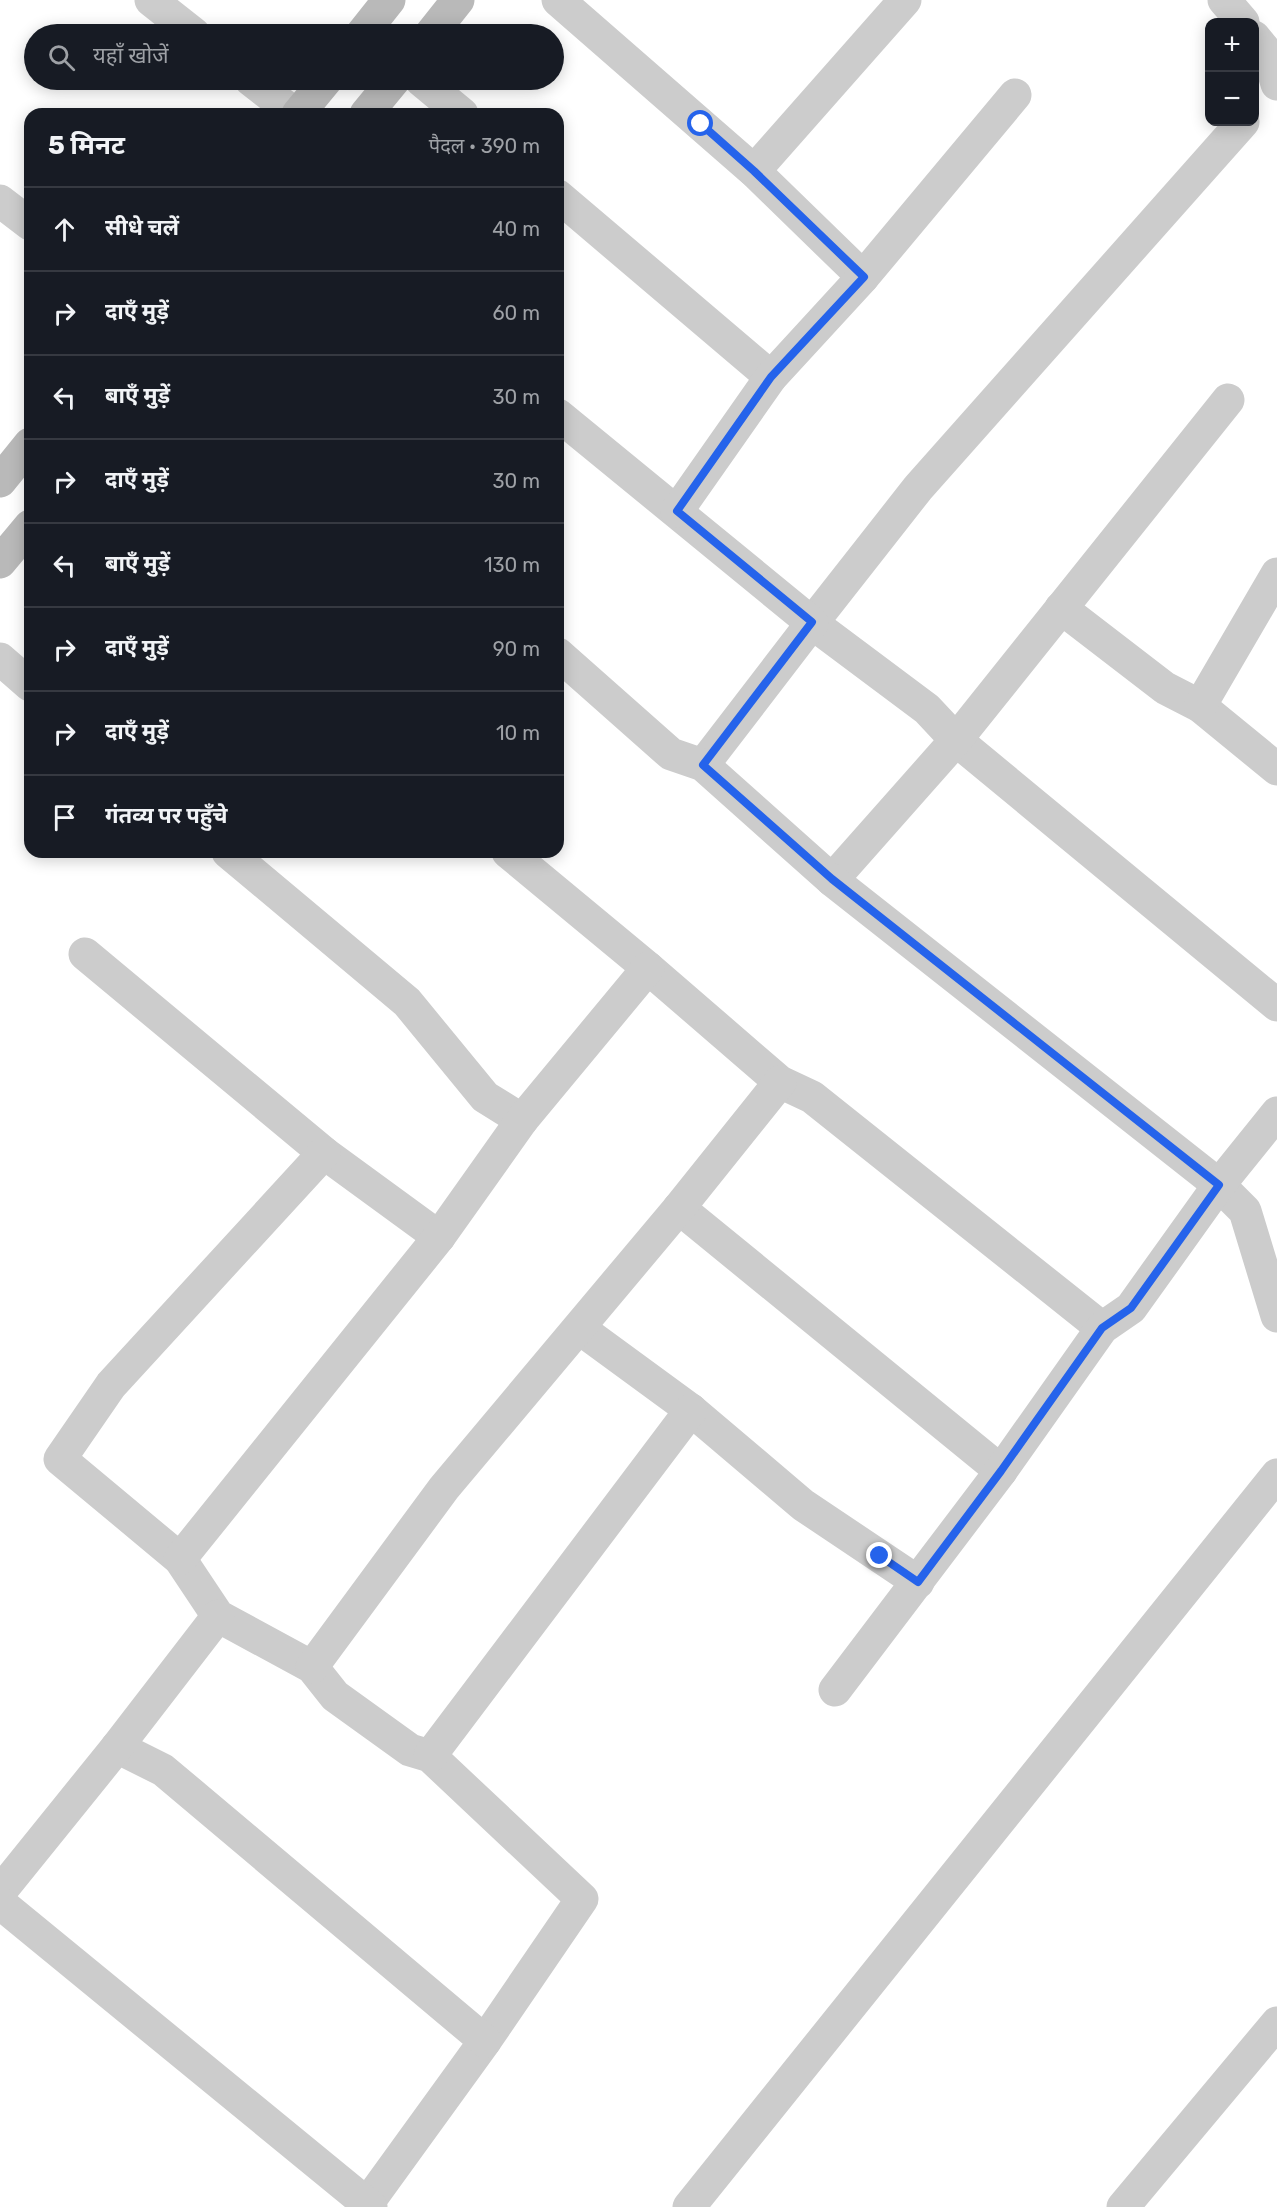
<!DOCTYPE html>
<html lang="hi">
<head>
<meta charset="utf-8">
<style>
  body { margin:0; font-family:Rubik,"Noto Sans Devanagari",sans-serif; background:#20242c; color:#f1f3f6 }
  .controls { position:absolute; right:18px; top:18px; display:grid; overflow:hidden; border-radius:12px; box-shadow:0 3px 15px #0003 }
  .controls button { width:54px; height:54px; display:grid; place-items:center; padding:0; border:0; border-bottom:2px solid #363941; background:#171b24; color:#f1f3f6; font:30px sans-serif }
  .stop { position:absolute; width:18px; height:18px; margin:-14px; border:4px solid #2563eb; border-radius:50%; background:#fff }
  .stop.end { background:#2563eb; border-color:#fff; box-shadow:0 2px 6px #0008 }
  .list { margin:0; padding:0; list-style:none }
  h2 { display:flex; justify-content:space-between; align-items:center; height:78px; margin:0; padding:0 24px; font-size:26px }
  h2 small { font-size:20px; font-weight:400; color:#9ea1a6 }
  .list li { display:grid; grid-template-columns:39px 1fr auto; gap:18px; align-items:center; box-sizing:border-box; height:84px; padding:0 24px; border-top:2px solid #363941 }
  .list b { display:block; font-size:22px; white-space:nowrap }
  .list em { font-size:20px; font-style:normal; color:#9ea1a6 }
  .icon { flex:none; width:33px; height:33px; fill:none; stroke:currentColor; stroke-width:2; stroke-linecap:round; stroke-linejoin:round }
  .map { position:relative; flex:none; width:1277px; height:2207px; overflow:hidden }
  .search { position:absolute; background:#171b24; box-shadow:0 3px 15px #0003; left:24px; top:24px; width:540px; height:66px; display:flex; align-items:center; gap:15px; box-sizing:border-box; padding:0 21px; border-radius:33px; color:#9ea1a6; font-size:22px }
  .panel { position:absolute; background:#171b24; box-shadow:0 3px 15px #0003; left:24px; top:108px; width:540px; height:750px; border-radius:18px }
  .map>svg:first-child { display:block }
</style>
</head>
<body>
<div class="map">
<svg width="1277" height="2207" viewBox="0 0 1277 2207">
  <rect width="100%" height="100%" fill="#fff"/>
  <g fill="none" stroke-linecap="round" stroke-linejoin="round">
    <g stroke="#ccc" stroke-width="33">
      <path d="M151,0L194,34"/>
      <path d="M558,0L754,171L863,277"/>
      <path d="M1224,0L1243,22"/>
      <path d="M1254,37L1268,54L1277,84"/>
      <path d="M251,80L295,114"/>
      <path d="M421,80L462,114"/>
      <path d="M1243,122L918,488L812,623L927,709L956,740L1277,1005"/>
      <path d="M754,171L905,0"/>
      <path d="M558,196L771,377"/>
      <path d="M0,201L30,224"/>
      <path d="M558,415L812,623L703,765"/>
      <path d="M677,511L771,377L863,277L1015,95"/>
      <path d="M1061,608L1165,688L1200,706L1277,769"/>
      <path d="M558,654L671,754L703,765L832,880L956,740L1228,400"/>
      <path d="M0,659L30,685"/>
      <path d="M1200,706L1277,574"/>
      <path d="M228,852L407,1002L485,1097L522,1120"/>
      <path d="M508,852L648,968L780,1082L812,1097L1102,1328"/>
      <path d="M832,880L1219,1185L1245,1211L1277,1316"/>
      <path d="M85,954L324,1153L439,1237"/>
      <path d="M324,1153L111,1385L60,1459L180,1559L218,1616L312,1667L335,1696L410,1750L430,1756L582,1899L485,2041L367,2204"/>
      <path d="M679,1208L1001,1471"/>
      <path d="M579,1328L691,1410L803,1505L918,1582"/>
      <path d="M180,1559L439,1237L522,1120L648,968"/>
      <path d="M312,1667L444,1488L679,1208L780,1082"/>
      <path d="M835,1690L1001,1471L1102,1328L1131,1308L1219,1185L1277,1113"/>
      <path d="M117,1747L163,1770L485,2041"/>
      <path d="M430,1756L691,1410"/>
      <path d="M0,1892L117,1747L218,1616"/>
      <path d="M0,1903L371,2207"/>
      <path d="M689,2207L1277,1475"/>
      <path d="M1123,2207L1277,2023"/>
    </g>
    <g stroke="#b9b9b9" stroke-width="33">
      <path d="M362,34L389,0"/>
      <path d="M431,34L458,0"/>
      <path d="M298,114L326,80"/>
      <path d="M366,114L394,80"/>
      <path d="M0,481L30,444"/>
      <path d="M0,562L30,526"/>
    </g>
  </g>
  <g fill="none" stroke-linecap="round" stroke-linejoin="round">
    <path stroke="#2563eb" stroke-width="8" d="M701,124L754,171L864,277L771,377L677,511L812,622L703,765L832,879L1219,1185L1131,1308L1102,1328L1001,1471L918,1582L880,1556"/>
  </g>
</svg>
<div class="controls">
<button>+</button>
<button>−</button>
</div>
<div class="stop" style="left:701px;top:124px"></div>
<div class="stop end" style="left:880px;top:1556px"></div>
<div class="search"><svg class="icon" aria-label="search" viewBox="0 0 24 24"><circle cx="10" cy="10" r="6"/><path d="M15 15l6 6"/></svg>यहाँ खोजें</div>
<section class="panel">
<h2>5 मिनट<small>पैदल · 390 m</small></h2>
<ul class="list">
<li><svg class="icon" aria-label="ahead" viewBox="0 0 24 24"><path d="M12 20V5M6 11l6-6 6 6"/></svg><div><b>सीधे चलें</b></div><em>40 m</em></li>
<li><svg class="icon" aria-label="right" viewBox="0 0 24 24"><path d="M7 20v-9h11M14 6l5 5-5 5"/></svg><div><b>दाएँ मुड़ें</b></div><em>60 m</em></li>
<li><svg class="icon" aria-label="left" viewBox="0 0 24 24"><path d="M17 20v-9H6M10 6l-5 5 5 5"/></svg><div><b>बाएँ मुड़ें</b></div><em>30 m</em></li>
<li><svg class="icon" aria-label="right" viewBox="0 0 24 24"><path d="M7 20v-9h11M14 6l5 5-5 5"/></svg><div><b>दाएँ मुड़ें</b></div><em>30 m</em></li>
<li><svg class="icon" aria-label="left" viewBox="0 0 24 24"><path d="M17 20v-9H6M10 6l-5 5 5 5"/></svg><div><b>बाएँ मुड़ें</b></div><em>130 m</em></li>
<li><svg class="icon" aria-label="right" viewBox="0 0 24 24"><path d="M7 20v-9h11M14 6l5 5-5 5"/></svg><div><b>दाएँ मुड़ें</b></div><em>90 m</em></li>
<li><svg class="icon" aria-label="right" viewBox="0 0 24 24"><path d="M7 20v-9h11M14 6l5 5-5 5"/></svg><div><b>दाएँ मुड़ें</b></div><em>10 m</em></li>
<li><svg class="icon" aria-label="arrive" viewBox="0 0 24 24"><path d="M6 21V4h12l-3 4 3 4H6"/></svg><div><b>गंतव्य पर पहुँचे</b></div></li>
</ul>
</section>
</div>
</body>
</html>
